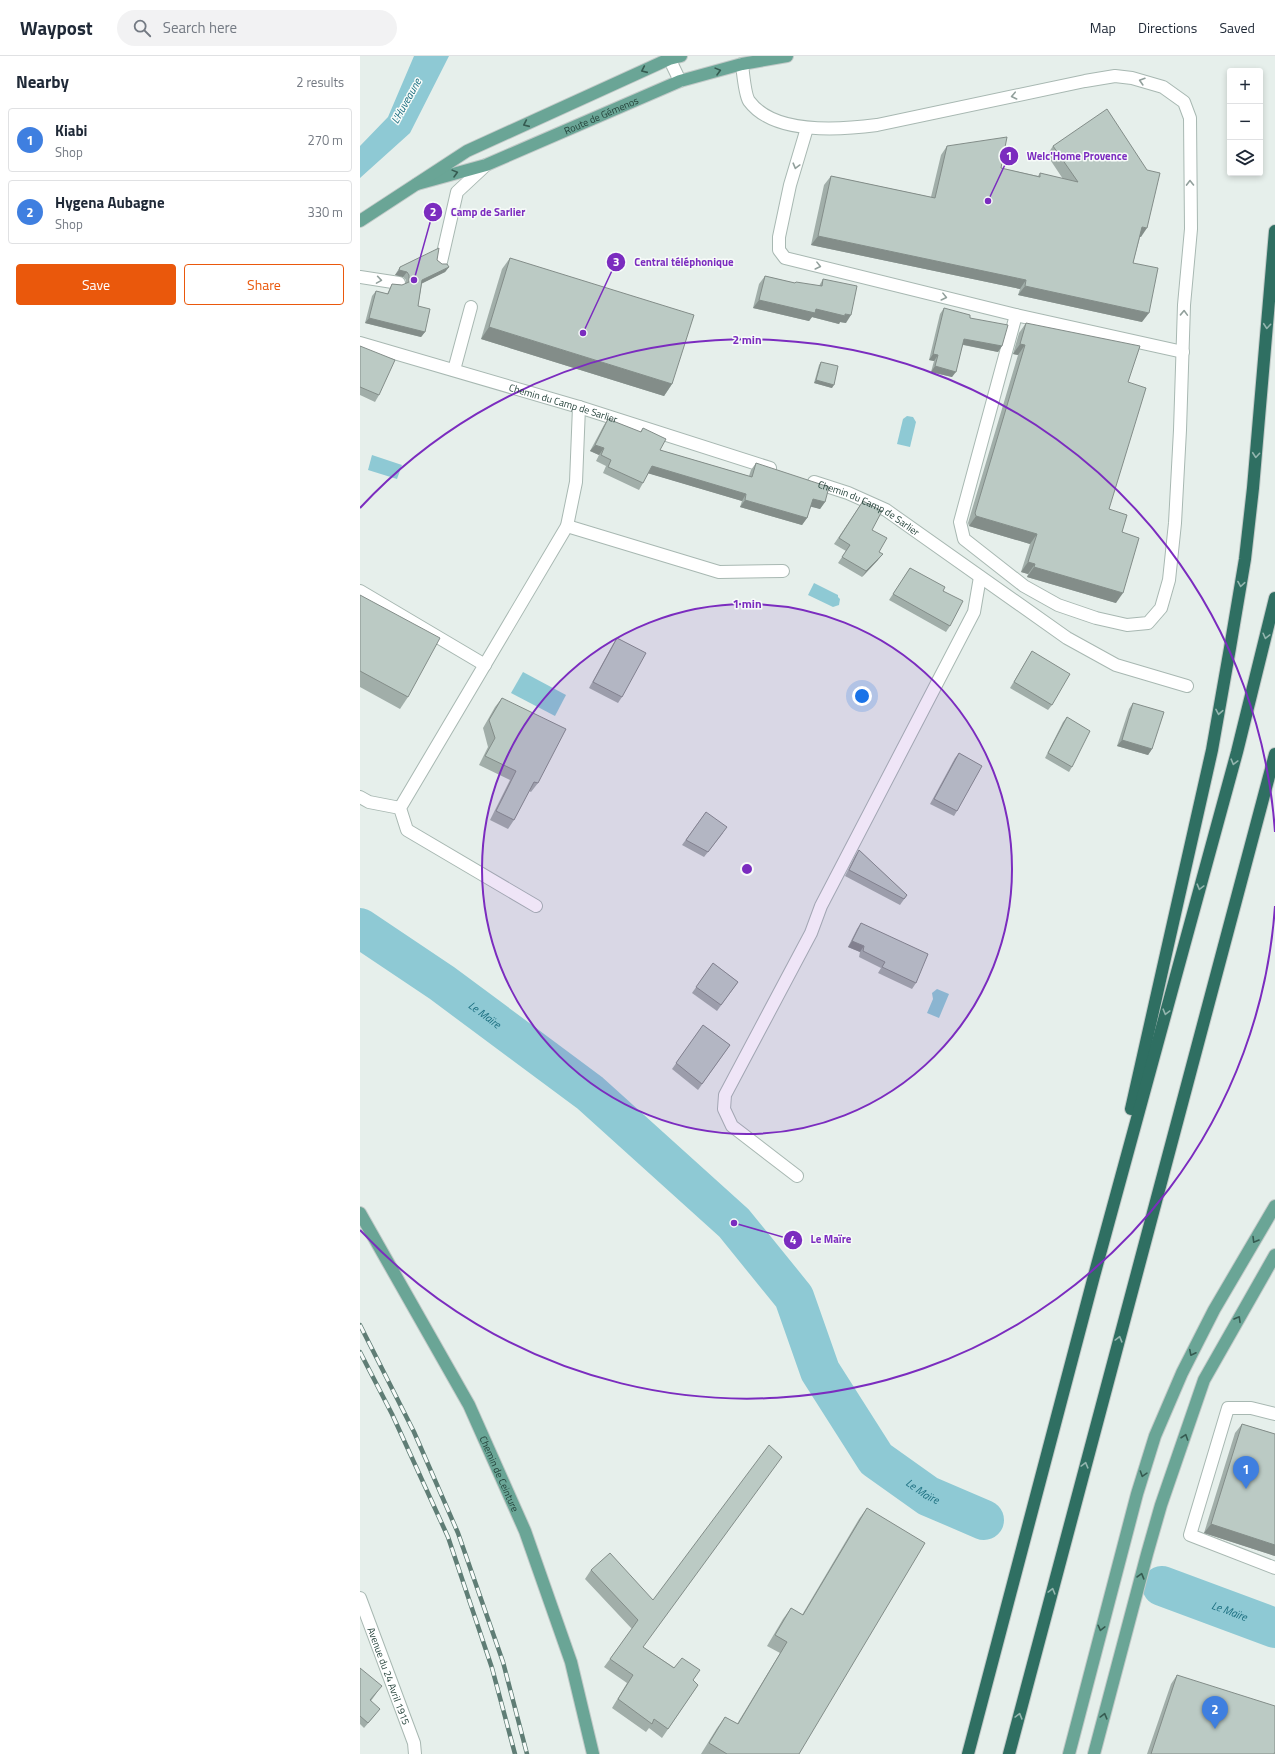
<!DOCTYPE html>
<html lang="en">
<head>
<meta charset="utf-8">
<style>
  body { margin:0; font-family:"Titillium Web",sans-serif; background:#f2f2f3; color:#1f2937 }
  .controls { position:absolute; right:12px; top:12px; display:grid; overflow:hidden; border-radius:4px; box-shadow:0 2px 6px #0003 }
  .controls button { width:36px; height:36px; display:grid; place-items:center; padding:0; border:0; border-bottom:1px solid #e0e1e3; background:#fff; color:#1f2937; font:20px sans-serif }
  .you { position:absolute; left:502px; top:640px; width:14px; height:14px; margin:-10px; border:3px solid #fff; border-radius:50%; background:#1a73e8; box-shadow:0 0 0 6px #1a73e833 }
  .badge { display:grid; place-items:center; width:26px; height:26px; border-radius:50%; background:#ea580c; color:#fff; font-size:13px; font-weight:700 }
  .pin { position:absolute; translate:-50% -33px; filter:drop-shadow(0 1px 2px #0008) }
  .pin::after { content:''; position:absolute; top:21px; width:14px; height:12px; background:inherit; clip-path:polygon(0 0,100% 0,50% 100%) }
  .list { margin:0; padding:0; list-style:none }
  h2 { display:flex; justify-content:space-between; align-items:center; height:52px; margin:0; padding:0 16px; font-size:17px }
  h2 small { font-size:13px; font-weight:400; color:#747a83 }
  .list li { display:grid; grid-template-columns:26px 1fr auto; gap:12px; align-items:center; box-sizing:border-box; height:64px; margin:0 8px 8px; padding:0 8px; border:1px solid #e0e1e3; border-radius:4px }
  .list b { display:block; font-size:15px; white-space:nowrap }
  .list p { margin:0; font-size:13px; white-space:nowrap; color:#747a83 }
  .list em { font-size:13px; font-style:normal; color:#747a83 }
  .actions { display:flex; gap:8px; padding:12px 16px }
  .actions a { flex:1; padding:9px 0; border:1px solid #ea580c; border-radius:4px; text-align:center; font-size:14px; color:#ea580c }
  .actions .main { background:#ea580c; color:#fff }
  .icon { flex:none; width:22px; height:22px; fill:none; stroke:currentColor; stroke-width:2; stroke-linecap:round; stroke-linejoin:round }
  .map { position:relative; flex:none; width:915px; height:1698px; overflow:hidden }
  header { display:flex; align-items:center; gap:24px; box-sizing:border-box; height:56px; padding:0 20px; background:#fff; border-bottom:1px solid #e0e1e3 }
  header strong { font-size:19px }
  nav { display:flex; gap:22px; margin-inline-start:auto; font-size:14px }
  .search { width:280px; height:36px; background:#f2f2f3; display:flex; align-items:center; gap:10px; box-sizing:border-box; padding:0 14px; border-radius:22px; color:#747a83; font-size:15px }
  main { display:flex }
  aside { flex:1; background:#fff }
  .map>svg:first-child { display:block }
</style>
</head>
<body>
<header>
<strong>Waypost</strong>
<div class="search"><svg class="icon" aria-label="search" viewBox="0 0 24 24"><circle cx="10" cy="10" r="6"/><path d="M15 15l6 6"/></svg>Search here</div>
<nav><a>Map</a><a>Directions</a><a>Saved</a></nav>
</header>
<main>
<aside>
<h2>Nearby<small>2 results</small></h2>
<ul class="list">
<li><span class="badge" style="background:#3f7fe0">1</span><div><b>Kiabi</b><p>Shop</p></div><em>270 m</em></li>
<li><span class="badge" style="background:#3f7fe0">2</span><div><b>Hygena Aubagne</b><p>Shop</p></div><em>330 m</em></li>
</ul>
<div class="actions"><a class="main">Save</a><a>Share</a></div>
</aside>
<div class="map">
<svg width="915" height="1698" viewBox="0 0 915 1698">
  <rect width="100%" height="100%" fill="#e6efeb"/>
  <g fill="#8ec9d4">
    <path d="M54,0H89L50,77L0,122V90L28,61Z"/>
    <path d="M547,360L553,361L556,366L550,391L537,388L543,363Z"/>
    <path d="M12,399L42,409L37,423L8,414Z"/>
    <path d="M454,527L478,539V541L480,543L479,549L473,551L448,539Z"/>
    <path d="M163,616L206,639L195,660L151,637Z"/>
    <path d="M577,933L589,938L579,962L567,957L573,943L572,937Z"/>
  </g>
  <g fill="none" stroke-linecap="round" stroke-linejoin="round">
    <g stroke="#8ec9d4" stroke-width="40">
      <path id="s1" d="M0,872L82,927L230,1037L374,1167L434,1241L460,1315L516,1403L568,1440L624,1464"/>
      <path id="s2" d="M802,1530L915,1572"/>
    </g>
    <defs>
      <g id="minor">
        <path d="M308,0L320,25"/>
        <path d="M382,8C383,17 385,39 389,45C414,79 479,74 517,69L725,25L755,20L772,22L803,31L824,46L830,62L831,173L824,249L820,374L815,467L809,524L801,552L788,567L767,569L736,562L698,549L664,530L604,483L600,466L656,259"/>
        <path d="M447,72L430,129L419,181V194L425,202L656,259L823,296"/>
        <path d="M81,206L97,136L126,109"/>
        <path d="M0,221L39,227"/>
        <path id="s3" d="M0,287L219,351L410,412"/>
        <path d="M94,314L111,251"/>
        <path id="s4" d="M454,426L488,437L526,454L707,582L756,609L827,630"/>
        <path d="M207,470L359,516L423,515"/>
        <path d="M0,535L125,609"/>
        <path d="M0,741L9,746L40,752"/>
        <path d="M176,850L47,774L40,752L207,470L216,426L219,351"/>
        <path d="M437,1120L372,1070L364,1053L365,1039L451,877L461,850L614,556L620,521"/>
        <path d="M915,1358L891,1352H868L830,1479L915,1512"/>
        <path id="s5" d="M0,1542L54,1687L55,1698"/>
      </g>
      <g id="major">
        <path id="s6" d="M57,128L126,109L320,25L382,8L427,0"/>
        <path d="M0,165L107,95L309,3L321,0"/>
        <path id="s7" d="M0,1157L109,1349L165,1475L211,1606L233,1698"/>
        <path d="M709,1698L777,1438L795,1380L822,1317L854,1254L915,1150"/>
        <path d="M734,1698L787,1498L801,1449L844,1324L915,1199"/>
      </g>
      <g id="highway">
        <path d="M771,1053L852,694L870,592L885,503L893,432L915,175"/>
        <path d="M608,1698L734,1220L877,696L915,542"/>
        <path d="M649,1698L915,698"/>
      </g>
    </defs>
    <use href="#minor" stroke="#a8b8b2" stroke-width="14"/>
    <use href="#major" stroke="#c2cac8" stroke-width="14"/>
    <use href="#highway" stroke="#c2cac8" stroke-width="14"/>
    <use href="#minor" stroke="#fff" stroke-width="12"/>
    <use href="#major" stroke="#6aa596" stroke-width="12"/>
    <use href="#highway" stroke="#2f6f62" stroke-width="12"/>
    <defs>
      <g id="rail">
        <path d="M0,1269L54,1376L98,1477L143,1606L167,1698"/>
        <path d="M0,1296L32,1358L88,1481L132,1612L155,1698"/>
      </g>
    </defs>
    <use href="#rail" stroke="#5f7d75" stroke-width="4.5"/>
    <use href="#rail" stroke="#f7fbf9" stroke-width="3" stroke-dasharray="9" stroke-linecap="butt"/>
  </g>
  <g fill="#a1aea9">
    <path d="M587,90L641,112L678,120L680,117L703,123L687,99L693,90L781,181H780L773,207L782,266L658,239L660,233L451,189L464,129L471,120L571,141L581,99Z"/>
    <path d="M150,202L312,328L304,340L121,283L142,213Z"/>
    <path d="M77,204L82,208L89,211L85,216L62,227L58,250L65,276L61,281L5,267L12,240L16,235L27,238L32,228L42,229L45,228L46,224L43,221L35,219L40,211Z"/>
    <path d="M405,220L435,227L459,230L463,223L486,267L480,266L479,268L452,261L449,265L393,252L399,228Z"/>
    <path d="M584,252L642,290L638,296L603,289L592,321L571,316L574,305L569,304L580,258Z"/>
    <path d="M666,267L768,326L749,453L762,476L756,547L667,521L668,518L661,516L670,488L609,470L608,467L658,299L653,298L659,277Z"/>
    <path d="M0,290L19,339L15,346L0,339Z"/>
    <path d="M461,306L472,332L454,327L459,309Z"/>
    <path d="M248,363L280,376L283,372L300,394L389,420L391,414L396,407L465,446L460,453L451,450L447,462L442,469L380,451L382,445L288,417L283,427L279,434L243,417L246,410L236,405L239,399L230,395L244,369Z"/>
    <path d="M503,445L519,496L518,504L502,521L478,507L486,495L474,488Z"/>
    <path d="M550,512L583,535L590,570L586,576L529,544Z"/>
    <path d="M0,539L48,641L40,653L0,631Z"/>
    <path d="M257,582L262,641L258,647L229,632L253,588Z"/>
    <path d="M672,595L692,649L688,654L650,632Z"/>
    <path d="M142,642L178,727L171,736L169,735L154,764L148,773L130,764L150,724L119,709L128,691L123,672L135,651Z"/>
    <path d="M773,647L792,693L788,699L757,690L769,653Z"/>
    <path d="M707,661L712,711L709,716L685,702L703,666Z"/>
    <path d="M599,697L597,755L594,760L570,748L595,702Z"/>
    <path d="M346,756L363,777L344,801L322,789Z"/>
    <path d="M499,794L547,839L540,849L485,820L495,800Z"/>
    <path d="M501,867L556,927L552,933L518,917L521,912L499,901L500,896L488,891L497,873Z"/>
    <path d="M353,907L378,926L357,955L332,937Z"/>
    <path d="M343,969L370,989L338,1034L312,1013Z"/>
    <path d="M882,1368L915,1378V1500L844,1477L875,1377Z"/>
    <path d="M507,1452L439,1698H341L357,1672L365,1661L377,1668L420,1597L407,1590L423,1563L431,1552L442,1559L499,1463Z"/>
    <path d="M231,1514L293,1544L283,1591L333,1624L338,1629L302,1682L289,1672L286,1676L252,1652L267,1627L244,1611L272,1573L225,1523Z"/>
    <path d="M0,1612L18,1635L11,1645L16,1658L4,1672L0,1668Z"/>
    <path d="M817,1619L914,1698H787L811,1628Z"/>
  </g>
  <g fill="#838d89">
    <path d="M782,171L787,172L781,181L776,180Z"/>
    <path d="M458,180L666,224L660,233L451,189Z"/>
    <path d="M89,211L85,216L59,229L62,224Z"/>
    <path d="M39,214L47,216L43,221L35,219Z"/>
    <path d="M665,230L789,257L782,266L658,239Z"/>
    <path d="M399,244L456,253L491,259L486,267L480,266L479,268L452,261L449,265L393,252Z"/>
    <path d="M9,262L65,276L61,281L5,267Z"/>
    <path d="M129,271L312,328L304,340L121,283Z"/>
    <path d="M604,283L642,290L638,296L600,288Z"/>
    <path d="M660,288L665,289L658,299L653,298Z"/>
    <path d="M573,298L578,299L574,305L569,304Z"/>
    <path d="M575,310L596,316L592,321L571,316Z"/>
    <path d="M456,324L474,329L472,332L454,327Z"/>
    <path d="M235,389L244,392L239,399L230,395Z"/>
    <path d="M292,410L386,438L382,445L287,417Z"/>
    <path d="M453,443L465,446L460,453L448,450Z"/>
    <path d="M385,444L447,462L442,469L380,451Z"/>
    <path d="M616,460L677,478L670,488L609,470Z"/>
    <path d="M523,498L518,504L502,521L506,515Z"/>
    <path d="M668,506L675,508L668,518L661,516Z"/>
    <path d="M674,511L763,537L756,547L667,521Z"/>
    <path d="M762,684L792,693L788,699L757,690Z"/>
    <path d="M492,885L504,890L500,896L488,891Z"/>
    <path d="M851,1468L915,1489V1500L844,1477Z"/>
  </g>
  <g fill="#bbcac4" stroke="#838d89">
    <path d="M747,53L787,114L800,117L787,172L782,171L773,207L798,212L789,257L665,230L666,224L458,180L471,120L575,142L587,90L647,81L641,112L680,121V117L718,126L693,90Z"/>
    <path d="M79,192L77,204L82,208H87L89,211L62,224L58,250L70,253L65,276L9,262L16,235L28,238L32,228L42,229L49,226V219L47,216L39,214L40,211Z"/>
    <path d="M150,202L334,259L312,328L129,271Z"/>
    <path d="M405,220L435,227L436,226L462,230L463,223L497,230L491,259L485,258V260L456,253L455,257L399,244Z"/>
    <path d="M584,252L610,259V262L648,269L642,290L604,283L596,316L575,310L578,299L573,298Z"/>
    <path d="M666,267L780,290L768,326L786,332L749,453L767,459L762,476L779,482L763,537L674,511L675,508L668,506L677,478L616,460L615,457L665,289L660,288Z"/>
    <path d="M0,290L35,304L19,339L0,331Z"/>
    <path d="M461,306L478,310L474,329L456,324Z"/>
    <path d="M248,363L281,376L283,372L306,383L300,394L392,421L396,407L469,431L465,446L453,443L447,462L385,444L386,438L292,410L283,427L248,411L251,404L241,399L244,392L235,389Z"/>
    <path d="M503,445L522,455L512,474L527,482L519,496L523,498L506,515L482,501L490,489L479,482Z"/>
    <path d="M550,512L585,531L583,535L603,545L590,570L533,538Z"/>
    <path d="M0,539L80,582L48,641L0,615Z"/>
    <path d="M257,582L286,597L262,641L233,626Z"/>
    <path d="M672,595L710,618L692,649L654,626Z"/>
    <path d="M142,642L206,673L178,727L174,726L154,764L136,755L156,715L125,700L135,682L129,664Z"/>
    <path d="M773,647L804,656L792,693L762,684Z"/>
    <path d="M707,661L730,675L712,711L688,697Z"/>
    <path d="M599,697L622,710L597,755L574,743Z"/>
    <path d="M346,756L367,771L348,796L326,784Z"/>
    <path d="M499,794L547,839L544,843L489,814Z"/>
    <path d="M501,867L568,898L556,927L522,911L525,906L503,895L504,890L492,885Z"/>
    <path d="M353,907L378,926L361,949L336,931Z"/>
    <path d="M343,969L370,989L342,1028L316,1007Z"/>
    <path d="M882,1368L915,1378V1489L851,1468Z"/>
    <path d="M409,1389L422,1401L283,1591L314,1612L322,1602L340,1614L333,1624L338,1629L308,1673L294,1663L292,1668L258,1643L273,1619L250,1603L278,1564L231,1514L250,1497L293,1544Z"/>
    <path d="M507,1452L565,1487L439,1698H367L349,1687L365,1661L378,1668L427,1586L415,1579L431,1552L443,1559Z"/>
    <path d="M0,1612L22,1630L10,1644L20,1653L8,1667L0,1660Z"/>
    <path d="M817,1619L915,1650V1696L914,1698H791Z"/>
  </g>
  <defs><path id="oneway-chevron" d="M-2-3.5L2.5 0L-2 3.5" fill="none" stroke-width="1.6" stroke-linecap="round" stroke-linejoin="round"/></defs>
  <g stroke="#365b51">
    <use href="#oneway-chevron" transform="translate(284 14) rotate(156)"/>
    <use href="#oneway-chevron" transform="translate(358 15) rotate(-15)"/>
    <use href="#oneway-chevron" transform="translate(166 68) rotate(156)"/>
    <use href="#oneway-chevron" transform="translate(95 117) rotate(-15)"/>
    <use href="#oneway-chevron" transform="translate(895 1184) rotate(121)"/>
    <use href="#oneway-chevron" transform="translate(878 1263) rotate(-60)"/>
    <use href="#oneway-chevron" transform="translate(832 1297) rotate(117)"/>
    <use href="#oneway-chevron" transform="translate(825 1381) rotate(-71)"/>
    <use href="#oneway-chevron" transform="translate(783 1418) rotate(108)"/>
    <use href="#oneway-chevron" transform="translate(781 1520) rotate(-74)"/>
    <use href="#oneway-chevron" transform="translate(741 1572) rotate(104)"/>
    <use href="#oneway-chevron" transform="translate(744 1660) rotate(-75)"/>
  </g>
  <g stroke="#92a09c">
    <use href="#oneway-chevron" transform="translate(782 25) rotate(-163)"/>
    <use href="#oneway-chevron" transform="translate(654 40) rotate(168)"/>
    <use href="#oneway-chevron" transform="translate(436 110) rotate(105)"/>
    <use href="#oneway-chevron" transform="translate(830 127) rotate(-91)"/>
    <use href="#oneway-chevron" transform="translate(458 210) rotate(14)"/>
    <use href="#oneway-chevron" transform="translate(19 224) rotate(9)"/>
    <use href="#oneway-chevron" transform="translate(584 241) rotate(14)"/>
    <use href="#oneway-chevron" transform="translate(824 257) rotate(-88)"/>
  </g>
  <g stroke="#93b5ae">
    <use href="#oneway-chevron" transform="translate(907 270) rotate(95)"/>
    <use href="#oneway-chevron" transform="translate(896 399) rotate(95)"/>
    <use href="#oneway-chevron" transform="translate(881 528) rotate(99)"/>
    <use href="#oneway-chevron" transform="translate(906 580) rotate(104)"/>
    <use href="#oneway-chevron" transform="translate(859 656) rotate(100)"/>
    <use href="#oneway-chevron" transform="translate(874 706) rotate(105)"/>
    <use href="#oneway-chevron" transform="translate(840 831) rotate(105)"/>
    <use href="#oneway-chevron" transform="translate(806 956) rotate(105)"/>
    <use href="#oneway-chevron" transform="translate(759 1283) rotate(-75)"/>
    <use href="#oneway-chevron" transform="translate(725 1409) rotate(-75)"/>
    <use href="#oneway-chevron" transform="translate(692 1535) rotate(-75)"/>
    <use href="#oneway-chevron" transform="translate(659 1660) rotate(-75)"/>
  </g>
  <circle cx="387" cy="813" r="265" fill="#7b2cbf" fill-opacity=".12"/>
  <g fill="none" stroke="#7b2cbf" stroke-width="2">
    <circle cx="387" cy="813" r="265"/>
    <path d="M915 850A529 529 0 0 1 0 1174M0 452A529 529 0 0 1 915 776"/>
  </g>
  <g text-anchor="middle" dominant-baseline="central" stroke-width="3" stroke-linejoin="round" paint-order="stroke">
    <g font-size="10" fill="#24423a" stroke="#f7fbf9">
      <text stroke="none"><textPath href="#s6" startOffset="197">Route de Gémenos</textPath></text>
      <text stroke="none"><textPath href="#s3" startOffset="212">Chemin du Camp de Sarlier</textPath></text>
      <text stroke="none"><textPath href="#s4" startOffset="61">Chemin du Camp de Sarlier</textPath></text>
      <text stroke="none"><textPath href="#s7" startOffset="296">Chemin de Ceinture</textPath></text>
      <text stroke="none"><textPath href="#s5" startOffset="83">Avenue du 24 Avril 1915</textPath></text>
    </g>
    <g font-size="11" font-style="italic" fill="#1c6f80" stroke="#f7fbf9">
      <text transform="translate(46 45) rotate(-61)">L'Huveaune</text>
      <text stroke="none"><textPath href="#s1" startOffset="152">Le Maïre</textPath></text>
      <text stroke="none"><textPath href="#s1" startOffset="812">Le Maïre</textPath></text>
      <text stroke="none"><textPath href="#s2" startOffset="72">Le Maïre</textPath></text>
    </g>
  </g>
  <circle cx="387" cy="813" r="6" fill="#7b2cbf" stroke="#f7fbf9" stroke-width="2"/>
  <g font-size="12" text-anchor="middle" font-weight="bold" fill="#7b2cbf" stroke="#f7fbf9" stroke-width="3" stroke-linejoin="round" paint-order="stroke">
    <text x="387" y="288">2 min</text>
    <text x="387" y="552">1 min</text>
  </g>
  <path fill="none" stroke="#7b2cbf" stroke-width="1.5" d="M628 145L649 100M54 224L73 156M223 277L256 206M374 1167L433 1184"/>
  <g fill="#7b2cbf" stroke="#f7fbf9" stroke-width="1.5">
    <circle cx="628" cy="145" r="4"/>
    <circle cx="54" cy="224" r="4"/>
    <circle cx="223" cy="277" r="4"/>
    <circle cx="374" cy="1167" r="4"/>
    <circle cx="649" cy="100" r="10"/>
    <circle cx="73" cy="156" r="10"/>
    <circle cx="256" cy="206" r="10"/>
    <circle cx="433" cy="1184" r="10"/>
  </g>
  <g font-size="12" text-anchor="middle" font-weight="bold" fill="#fff">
    <text x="649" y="104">1</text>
    <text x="73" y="160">2</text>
    <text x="256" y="210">3</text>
    <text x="433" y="1188">4</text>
  </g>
  <g font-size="11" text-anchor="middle" font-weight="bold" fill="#7b2cbf" stroke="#f7fbf9" stroke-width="3" stroke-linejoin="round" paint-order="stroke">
    <text x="717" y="104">Welc'Home Provence</text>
    <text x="128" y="160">Camp de Sarlier</text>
    <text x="324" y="210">Central téléphonique</text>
    <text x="471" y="1187">Le Maïre</text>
  </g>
</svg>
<div class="controls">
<button>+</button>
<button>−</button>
<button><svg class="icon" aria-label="layers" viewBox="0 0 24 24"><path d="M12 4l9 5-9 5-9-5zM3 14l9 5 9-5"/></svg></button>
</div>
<div class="you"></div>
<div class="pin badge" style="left:886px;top:1433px;background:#3f7fe0">1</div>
<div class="pin badge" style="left:855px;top:1673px;background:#3f7fe0">2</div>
</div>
</main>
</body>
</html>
